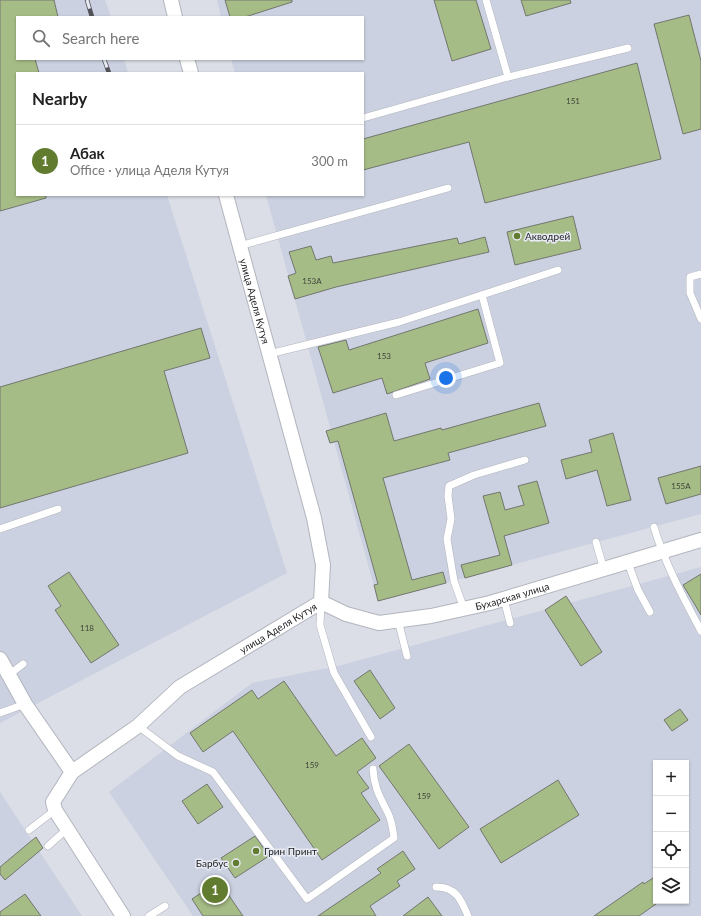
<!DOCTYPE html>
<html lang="en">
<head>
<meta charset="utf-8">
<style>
  body { margin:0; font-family:Lato,sans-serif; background:#f2f2f2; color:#222 }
  .controls { position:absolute; right:12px; bottom:12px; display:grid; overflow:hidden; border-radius:0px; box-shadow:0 1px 3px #0004 }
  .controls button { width:36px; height:36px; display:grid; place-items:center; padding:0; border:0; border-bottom:1px solid #e0e0e0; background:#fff; color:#222; font:20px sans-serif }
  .you { position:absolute; left:446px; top:378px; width:14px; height:14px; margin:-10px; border:3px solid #fff; border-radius:50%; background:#1a73e8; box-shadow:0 0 0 6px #1a73e833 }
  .badge { display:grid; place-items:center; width:26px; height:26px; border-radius:50%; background:#617b2f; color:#fff; font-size:13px; font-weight:700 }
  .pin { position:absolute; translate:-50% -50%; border:2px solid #fff; box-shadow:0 1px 4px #0006 }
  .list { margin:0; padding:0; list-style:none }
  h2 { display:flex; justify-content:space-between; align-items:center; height:52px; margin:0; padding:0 16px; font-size:17px }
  h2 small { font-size:13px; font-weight:400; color:#767676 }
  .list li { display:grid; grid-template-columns:26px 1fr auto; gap:12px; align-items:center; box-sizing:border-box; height:72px; padding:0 16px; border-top:1px solid #e0e0e0 }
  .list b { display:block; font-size:15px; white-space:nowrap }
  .list p { margin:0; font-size:13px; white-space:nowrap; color:#767676 }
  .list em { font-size:13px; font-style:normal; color:#767676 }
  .icon { flex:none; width:22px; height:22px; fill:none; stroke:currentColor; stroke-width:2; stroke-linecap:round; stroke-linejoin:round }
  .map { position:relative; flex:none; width:701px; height:916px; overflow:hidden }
  .search { position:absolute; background:#fff; box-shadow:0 1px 3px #0004; left:16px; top:16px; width:348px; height:44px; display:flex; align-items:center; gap:10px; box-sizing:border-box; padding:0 14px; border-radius:0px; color:#767676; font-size:15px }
  .panel { position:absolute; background:#fff; box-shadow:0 1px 3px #0004; left:16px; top:72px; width:348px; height:124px; border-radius:0px }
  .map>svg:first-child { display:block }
</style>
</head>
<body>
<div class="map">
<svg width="701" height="916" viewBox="0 0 701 916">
  <rect width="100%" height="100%" fill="#dbdee7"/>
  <g fill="#cbd1e0" fill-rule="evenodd">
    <path d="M0,0H105L111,17H17V59H124L128,73H17V195H167L287,573L0,723Z"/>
    <path d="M217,0H701V514L378,601L266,195H363V73H235L231,59H363V17H221Z"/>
    <path d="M701,567V916H193L109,792L252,683L338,666ZM656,763H686V901H656Z"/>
    <path d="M0,792L82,916H0Z"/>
  </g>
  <g fill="#a6bc86" stroke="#73766f">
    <path d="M0,0H54L58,17H17V59H35L39,73H17V195H46V198L0,211Z"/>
    <path d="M225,0H292V2L245,17H230Z"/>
    <path d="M434,0H476L491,49L452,61Z"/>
    <path d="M521,0H570L571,3L526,16Z"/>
    <path d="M689,15L701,61V129L683,134L654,24Z"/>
    <path d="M637,63L661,159L485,203L469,142L363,170V139Z"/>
    <path d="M573,216L581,249L515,265L507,232Z"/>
    <path d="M485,237L489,252L336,287L295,299L288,276L296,273L289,252L311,246L316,260L331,256L333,263L457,238L459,244Z"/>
    <path d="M478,309L488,343L425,363L430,379L387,394L382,378L333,393L318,347L346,340L349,350Z"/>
    <path d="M201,328L210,358L164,371L188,453L0,508V387Z"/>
    <path d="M539,403L546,426L448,453L450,460L383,478L412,580L443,572L446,583L378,601L374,585L378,584L338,441L330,443L326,431L386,413L394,441L441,428L442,430Z"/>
    <path d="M613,433L631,500L607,506L597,470L566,479L561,460L592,452L589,440Z"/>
    <path d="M701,466V494L666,504L658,478Z"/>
    <path d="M537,481L549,523L504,536L512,565L465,578L461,565L500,555L483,496L500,492L505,510L524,505L518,486Z"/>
    <path d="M69,572L119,645L91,663L55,610L61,606L48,586Z"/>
    <path d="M701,574V615L683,585Z"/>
    <path d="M566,596L602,652L581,666L545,610Z"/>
    <path d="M370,670L395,708L380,719L354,681Z"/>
    <path d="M284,681L336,756L362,738L376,758L357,772L369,788L361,793L380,820L322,860L233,731L203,752L190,733L252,690L258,699Z"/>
    <path d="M680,709L688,720L672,731L664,720Z"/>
    <path d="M409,744L469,827L439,849L379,766Z"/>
    <path d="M558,780L579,815L501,863L480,829Z"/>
    <path d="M207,784L223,807L198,824L182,801Z"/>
    <path d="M255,836L269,856L235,878L221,858Z"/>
    <path d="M36,837L43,848L5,880L0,874V867Z"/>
    <path d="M403,851L415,869L397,881L400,886L370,906L376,916H318L381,873L377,869Z"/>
    <path d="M656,876V904L639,916H594L643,882L644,884Z"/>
    <path d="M219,881L243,916H203L192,899Z"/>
    <path d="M25,894L41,916H0V912Z"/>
    <path d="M428,897L442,916H403Z"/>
  </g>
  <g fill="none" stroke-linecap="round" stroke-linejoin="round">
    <defs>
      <g id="lane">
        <path d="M486,0L508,77"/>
        <path d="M363,118L508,77L628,48"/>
        <path d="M239,246L448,188"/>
        <path d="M701,274L690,277V293L701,319"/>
        <path d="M269,354L399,322L558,270"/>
        <path d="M396,395L500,363L482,295"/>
        <path d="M654,527C665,564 683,597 701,631"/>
        <path d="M0,529L58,509"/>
        <path d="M596,542L604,570"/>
        <path d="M628,563L638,590L650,612"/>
        <path d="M504,599L510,623"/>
        <path d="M321,602L320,625L334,673L371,737"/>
        <path d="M464,609L454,581L447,539L451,519L448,496L449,486L474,475L525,460"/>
        <path d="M398,620L407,656"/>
        <path d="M10,674L23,664"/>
        <path d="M0,713L25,704"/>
        <path d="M138,726L178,756L213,772L307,899L394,838C393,830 392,821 388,813C380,797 374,788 373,769"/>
        <path d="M29,830L55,810"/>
        <path d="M48,846L67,829"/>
        <path d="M436,887C456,887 461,899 468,916"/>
        <path d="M149,916L165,906"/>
      </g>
      <g id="street">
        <path d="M171,0L175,17"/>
        <path d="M187,59L191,73"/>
        <path id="s1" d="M226,195L314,518L323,565L321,602"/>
        <path id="s2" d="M321,602L346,614L379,623L431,616L490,603L701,540"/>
        <path d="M0,659L25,704L72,772"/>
        <path id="s3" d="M123,916L55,810L53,802L72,772L138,726L180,687L321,602"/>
      </g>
    </defs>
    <use href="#lane" stroke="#b2b5bd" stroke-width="8"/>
    <use href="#street" stroke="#b2b5bd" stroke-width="16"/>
    <use href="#lane" stroke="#fff" stroke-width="7"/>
    <use href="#street" stroke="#fff" stroke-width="14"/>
    <defs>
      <g id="rail">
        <path d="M87,0L92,17"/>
        <path d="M104,59L109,73"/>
      </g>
    </defs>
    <use href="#rail" stroke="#525358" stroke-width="4.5"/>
    <use href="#rail" stroke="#e8ebf4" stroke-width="3" stroke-dasharray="9" stroke-linecap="butt"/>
  </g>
  <g fill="#617b2f" stroke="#e8ebf4" stroke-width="1.5">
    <circle cx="517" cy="236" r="4"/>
    <circle cx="256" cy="851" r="4"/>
    <circle cx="236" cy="863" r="4"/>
  </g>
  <g text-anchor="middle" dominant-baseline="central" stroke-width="3" stroke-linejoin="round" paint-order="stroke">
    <g font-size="8" fill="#3e4439">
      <text x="573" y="101">151</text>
      <text x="312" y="281">153А</text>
      <text x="384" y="356">153</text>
      <text x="681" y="486">155А</text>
      <text x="87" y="628">118</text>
      <text x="312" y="765">159</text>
      <text x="424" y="796">159</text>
    </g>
    <g font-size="10" fill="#1b1c1f" stroke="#e8ebf4" text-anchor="start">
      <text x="525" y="236">Акводрей</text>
      <text x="264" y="851">Грин Принт</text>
      <text x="228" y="863" text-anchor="end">Барбус</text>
    </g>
    <g font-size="10" fill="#1b1c1f" stroke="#e8ebf4">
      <text stroke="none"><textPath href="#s1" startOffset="110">улица Аделя Кутуя</textPath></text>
      <text stroke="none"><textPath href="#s2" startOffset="198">Бухарская улица</textPath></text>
      <text stroke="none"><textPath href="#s3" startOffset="422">улица Аделя Кутуя</textPath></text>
    </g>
  </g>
</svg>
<div class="controls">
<button>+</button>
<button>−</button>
<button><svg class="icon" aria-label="locate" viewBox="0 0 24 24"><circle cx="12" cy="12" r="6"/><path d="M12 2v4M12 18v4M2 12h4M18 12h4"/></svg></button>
<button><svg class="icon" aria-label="layers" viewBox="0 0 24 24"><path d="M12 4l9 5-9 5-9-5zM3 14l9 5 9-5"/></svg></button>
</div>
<div class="you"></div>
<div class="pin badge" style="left:215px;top:890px">1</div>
<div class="search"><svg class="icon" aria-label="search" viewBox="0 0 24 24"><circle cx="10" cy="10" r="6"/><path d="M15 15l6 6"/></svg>Search here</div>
<section class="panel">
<h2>Nearby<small></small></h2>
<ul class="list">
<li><span class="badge">1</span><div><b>Абак</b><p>Office · улица Аделя Кутуя</p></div><em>300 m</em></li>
</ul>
</section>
</div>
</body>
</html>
